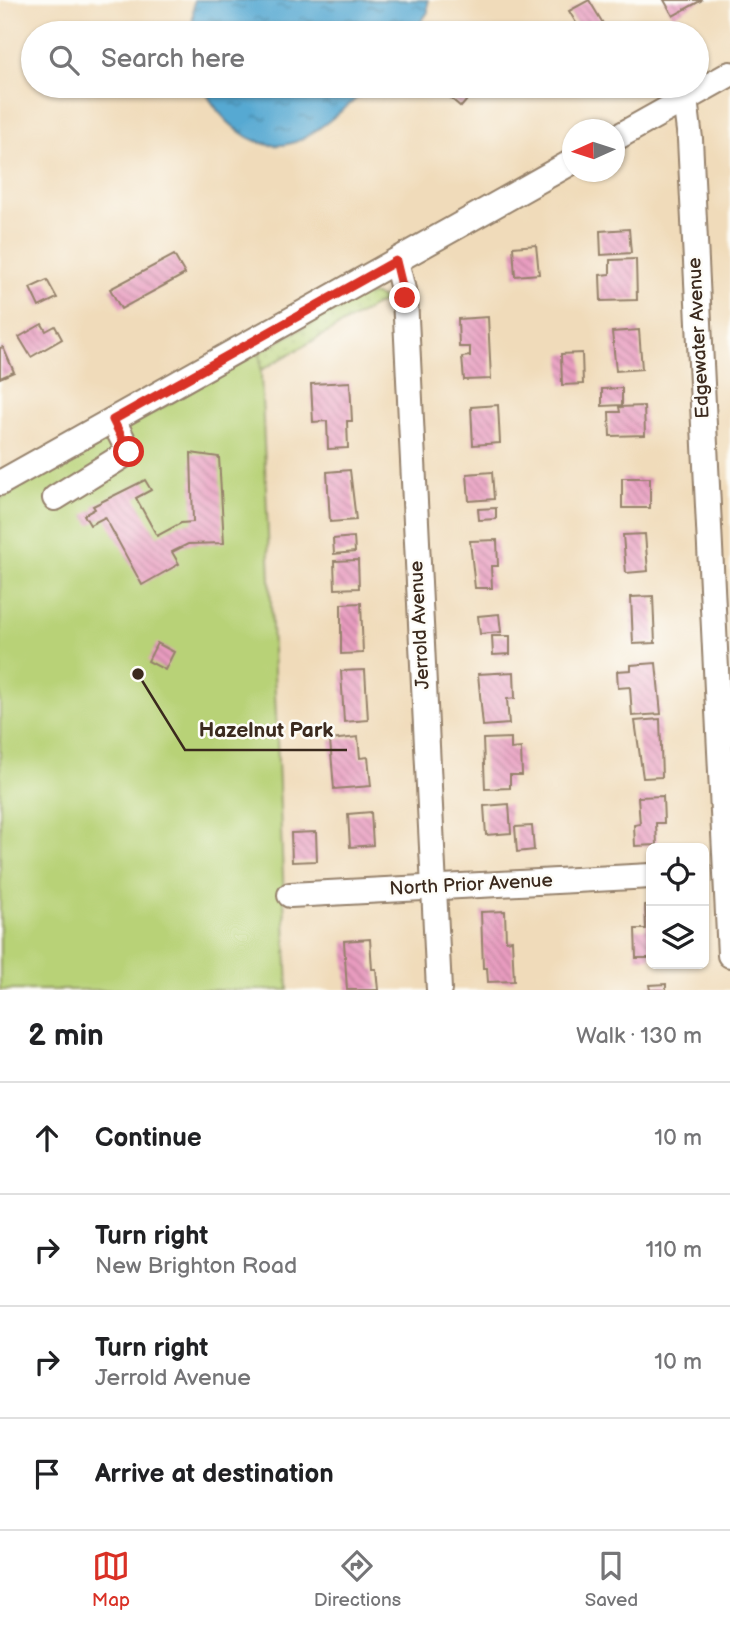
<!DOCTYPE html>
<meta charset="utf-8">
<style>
body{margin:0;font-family:"Balsamiq Sans",sans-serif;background:#f2f2f2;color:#202124}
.controls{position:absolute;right:21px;bottom:21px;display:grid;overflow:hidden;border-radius:10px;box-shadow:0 2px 5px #0004}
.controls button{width:63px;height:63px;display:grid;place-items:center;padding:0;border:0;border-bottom:2px solid #e0e0e0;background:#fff;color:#202124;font:35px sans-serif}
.compass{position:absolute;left:562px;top:119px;width:63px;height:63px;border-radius:50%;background:#fff;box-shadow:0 2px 5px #0004;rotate:267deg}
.stop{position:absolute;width:21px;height:21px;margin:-16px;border:5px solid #d93025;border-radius:50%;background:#fff}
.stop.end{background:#d93025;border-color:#fff;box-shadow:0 2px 7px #0008}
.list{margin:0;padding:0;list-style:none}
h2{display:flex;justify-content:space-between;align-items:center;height:91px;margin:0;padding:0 28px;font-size:30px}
h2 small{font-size:23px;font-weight:400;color:#757577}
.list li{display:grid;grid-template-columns:46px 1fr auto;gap:21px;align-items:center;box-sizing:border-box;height:112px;padding:0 28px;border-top:2px solid #e0e0e0}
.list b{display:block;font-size:26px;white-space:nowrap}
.list p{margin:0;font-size:23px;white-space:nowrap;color:#757577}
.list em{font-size:23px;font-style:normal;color:#757577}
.icon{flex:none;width:38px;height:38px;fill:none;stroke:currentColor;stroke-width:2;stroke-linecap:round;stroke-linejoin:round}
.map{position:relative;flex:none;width:730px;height:990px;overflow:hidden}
.search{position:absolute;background:#fff;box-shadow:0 2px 5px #0004;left:21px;right:21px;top:21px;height:77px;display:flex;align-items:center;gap:18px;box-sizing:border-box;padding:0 24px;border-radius:38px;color:#757577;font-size:26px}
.sheet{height:539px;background:#fff}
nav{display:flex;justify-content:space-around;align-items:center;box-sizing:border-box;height:98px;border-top:2px solid #e0e0e0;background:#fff;font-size:19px;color:#757577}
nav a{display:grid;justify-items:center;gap:4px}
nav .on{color:#d93025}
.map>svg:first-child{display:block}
.grass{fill:url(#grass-dots);stroke:#7a7e4a;stroke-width:2}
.park{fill:#b8d277;stroke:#7a7e4a;stroke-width:2}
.water{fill:url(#water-ripples);stroke:#486a78;stroke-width:2}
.building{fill:url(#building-back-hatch)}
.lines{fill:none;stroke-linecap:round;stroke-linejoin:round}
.minor-casing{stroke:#96826c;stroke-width:28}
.minor{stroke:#fff;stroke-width:24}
.route{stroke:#d93025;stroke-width:9}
.labels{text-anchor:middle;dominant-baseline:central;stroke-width:5;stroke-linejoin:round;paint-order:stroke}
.street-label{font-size:19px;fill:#3b2a1e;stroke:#fdfcf7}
.leader{fill:none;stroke:#3b2a1e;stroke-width:2.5}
.callout-dot{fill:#3b2a1e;stroke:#fdfcf7;stroke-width:2.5}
.callout-label{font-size:21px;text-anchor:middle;font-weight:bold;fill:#3b2a1e;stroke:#fdfcf7;stroke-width:5;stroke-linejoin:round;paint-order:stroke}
</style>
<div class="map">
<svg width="730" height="990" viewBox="0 0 730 990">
<defs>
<pattern id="grass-dots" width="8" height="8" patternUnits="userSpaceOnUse" patternTransform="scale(1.75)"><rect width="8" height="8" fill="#b8d277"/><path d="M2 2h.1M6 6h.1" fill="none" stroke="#9fb466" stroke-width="1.8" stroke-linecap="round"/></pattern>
<pattern id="water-ripples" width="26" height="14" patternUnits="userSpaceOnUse" patternTransform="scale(1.75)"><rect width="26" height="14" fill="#56a9d2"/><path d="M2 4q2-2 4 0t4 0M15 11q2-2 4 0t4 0" fill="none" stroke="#488aaa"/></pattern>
<pattern id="building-back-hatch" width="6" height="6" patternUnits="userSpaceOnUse" patternTransform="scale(1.75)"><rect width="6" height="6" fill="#e89bbf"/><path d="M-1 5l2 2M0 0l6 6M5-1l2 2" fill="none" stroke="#bd7f9b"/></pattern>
</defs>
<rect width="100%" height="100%" fill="#fdfcf7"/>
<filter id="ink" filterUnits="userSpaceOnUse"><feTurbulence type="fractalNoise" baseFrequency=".0143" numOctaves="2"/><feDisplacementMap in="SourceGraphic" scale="14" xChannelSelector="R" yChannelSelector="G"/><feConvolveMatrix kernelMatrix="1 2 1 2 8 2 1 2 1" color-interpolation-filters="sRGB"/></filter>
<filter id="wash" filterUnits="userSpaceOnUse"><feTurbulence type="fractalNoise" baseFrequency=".00686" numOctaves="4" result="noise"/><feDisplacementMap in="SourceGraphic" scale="28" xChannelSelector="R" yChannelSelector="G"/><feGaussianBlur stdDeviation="1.57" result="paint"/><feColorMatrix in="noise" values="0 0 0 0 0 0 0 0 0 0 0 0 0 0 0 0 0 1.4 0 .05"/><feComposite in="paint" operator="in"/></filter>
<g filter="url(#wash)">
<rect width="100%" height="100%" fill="#f0dbba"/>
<path class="grass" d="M 364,294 L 375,295 L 385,300 L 261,370 L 260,352 Z"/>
<path class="park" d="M 260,352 L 288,990 L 0,990 L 0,499 Z"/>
<g class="water">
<path d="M 194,0 L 428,0 L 428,12 L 413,33 L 192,33 Z"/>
<path d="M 203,86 L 372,86 C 352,101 314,137 292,143 C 253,155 217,117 203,86 Z"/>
</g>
<g id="blocks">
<g class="building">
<path d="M 589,0 L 604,25 L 589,33 L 582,33 L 569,11 Z"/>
<path d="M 664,0 L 702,0 L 673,16 Z"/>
<path d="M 625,25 L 627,29 L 636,25 L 640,33 L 606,33 Z"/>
<path d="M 443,86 L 479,86 L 461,107 L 440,89 Z"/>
<path d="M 629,229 L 631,253 L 601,255 L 600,231 Z"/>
<path d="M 536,245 L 539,274 L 515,276 L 513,247 Z"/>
<path d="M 174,255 L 185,274 L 121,309 L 110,289 Z"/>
<path d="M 636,259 L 637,300 L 601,301 L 600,275 L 610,274 L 610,260 Z"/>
<path d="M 47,280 L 57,298 L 39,307 L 30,288 Z"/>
<path d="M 488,317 L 491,379 L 464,380 L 462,357 L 470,356 L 470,347 L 459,347 L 458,319 Z"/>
<path d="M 42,324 L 46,331 L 55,326 L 62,339 L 31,357 L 19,337 Z"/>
<path d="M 639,330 L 642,369 L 616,371 L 612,332 Z"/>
<path d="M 3,347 L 14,372 L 0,378 L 0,348 Z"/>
<path d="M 582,353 L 583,384 L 562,385 L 561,354 Z"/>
<path d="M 350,382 L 352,421 L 347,421 L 348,448 L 328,449 L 327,421 L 313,422 L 311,384 Z"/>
<path d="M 622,388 L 622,405 L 602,406 L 602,389 Z"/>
<path d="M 498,405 L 500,443 L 473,445 L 471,407 Z"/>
<path d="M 644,406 L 645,435 L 610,436 L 609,412 L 620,412 L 619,407 Z"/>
<path d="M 191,453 L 219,457 L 224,543 L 188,544 L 172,552 L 179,564 L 142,585 L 105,517 L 90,525 L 84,515 L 95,509 L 93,506 L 145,480 L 151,490 L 136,498 L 157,536 L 181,523 L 193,522 Z"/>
<path d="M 350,470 L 356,520 L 330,522 L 327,472 Z"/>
<path d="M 492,472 L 494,499 L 469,501 L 467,474 Z"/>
<rect x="622" y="478" width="28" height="30"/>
<path d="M 496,508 L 496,519 L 479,520 L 478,509 Z"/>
<path d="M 645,534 L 648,571 L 626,573 L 623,535 Z"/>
<path d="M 354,537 L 355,552 L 334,554 L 333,539 Z"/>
<path d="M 497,540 L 498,566 L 491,566 L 492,588 L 475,588 L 470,541 Z"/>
<path d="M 358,560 L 359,588 L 335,589 L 334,561 Z"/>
<path d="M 653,596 L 655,643 L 633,644 L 631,597 Z"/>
<path d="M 361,603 L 363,653 L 341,654 L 341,604 Z"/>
<path d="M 499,614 L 501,632 L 480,634 L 478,616 Z"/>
<path d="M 492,636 L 510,636 L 510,654 L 493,655 Z"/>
<path d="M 157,643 L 174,652 L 165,670 L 148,661 Z"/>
<path d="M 656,663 L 661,714 L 632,716 L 630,687 L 618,688 L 617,671 L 631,670 L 631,665 Z"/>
<path d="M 365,670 L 368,720 L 344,722 L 341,671 Z"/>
<path d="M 514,672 L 515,698 L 507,699 L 509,724 L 483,726 L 478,674 Z"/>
<path d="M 660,719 L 662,777 L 643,778 L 635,721 Z"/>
<path d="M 358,737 L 360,758 L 368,757 L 371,786 L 334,789 L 330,740 Z"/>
<path d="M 511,738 L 511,749 L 521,748 L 522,775 L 510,775 L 510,788 L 485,789 L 483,739 Z"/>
<path d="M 663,796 L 664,823 L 656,823 L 657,845 L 635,846 L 634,825 L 640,824 L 638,797 Z"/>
<path d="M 509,804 L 511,833 L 486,835 L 484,806 Z"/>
<path d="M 371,812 L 373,845 L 350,847 L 348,814 Z"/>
<path d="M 532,826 L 534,850 L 517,852 L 515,827 Z"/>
<path d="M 316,832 L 317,861 L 292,862 L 291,833 Z"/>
<path d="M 651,904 L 651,958 L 636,958 L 635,929 L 646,929 L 645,905 Z"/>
<path d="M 505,911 L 506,941 L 512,940 L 514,981 L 488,982 L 487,968 L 483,968 L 481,912 Z"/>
<path d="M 370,939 L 372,969 L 376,969 L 378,990 L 347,990 L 344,941 Z"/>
<path d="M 666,984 L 666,990 L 650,990 L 649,985 Z"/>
</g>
</g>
</g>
<g filter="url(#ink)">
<use href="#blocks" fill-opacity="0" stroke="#96826c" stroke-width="2"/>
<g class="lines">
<defs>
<g id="minor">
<path d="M 685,99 L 690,139 L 730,955"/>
<path d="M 614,139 L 730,74"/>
<path d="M 396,261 L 405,298 L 439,990"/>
<path d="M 0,483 L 572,162"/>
<path d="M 55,498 L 129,452 L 113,420"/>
<path d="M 290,895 L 651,876"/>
</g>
</defs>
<use href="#minor" class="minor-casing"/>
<use href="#minor" class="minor"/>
</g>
</g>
<g class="lines" filter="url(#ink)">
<path class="route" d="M 129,452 L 113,420 L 396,261 L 405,298"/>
</g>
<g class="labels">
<g class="street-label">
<text transform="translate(699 338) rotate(-93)">Edgewater Avenue</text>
<text transform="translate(420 625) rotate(-93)">Jerrold Avenue</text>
<text transform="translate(471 885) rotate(-3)">North Prior Avenue</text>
</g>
</g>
<path class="leader" d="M138 674L185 750H347"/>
<circle class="callout-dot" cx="138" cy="674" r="7"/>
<g class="callout-label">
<text x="266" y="737">Hazelnut Park</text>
</g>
</svg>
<div class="controls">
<button><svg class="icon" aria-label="locate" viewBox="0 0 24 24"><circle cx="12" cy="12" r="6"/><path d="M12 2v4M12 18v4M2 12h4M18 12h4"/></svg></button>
<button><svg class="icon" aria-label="layers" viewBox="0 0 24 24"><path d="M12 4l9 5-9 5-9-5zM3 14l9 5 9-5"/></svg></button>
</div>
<svg class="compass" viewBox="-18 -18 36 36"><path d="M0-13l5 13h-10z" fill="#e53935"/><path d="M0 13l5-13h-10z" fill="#757577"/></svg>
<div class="stop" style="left:129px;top:452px"></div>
<div class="stop end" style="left:405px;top:298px"></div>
<div class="search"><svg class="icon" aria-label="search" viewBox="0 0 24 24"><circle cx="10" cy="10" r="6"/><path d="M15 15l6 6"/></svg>Search here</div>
</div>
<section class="sheet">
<h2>2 min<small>Walk · 130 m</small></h2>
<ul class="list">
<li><svg class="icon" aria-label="ahead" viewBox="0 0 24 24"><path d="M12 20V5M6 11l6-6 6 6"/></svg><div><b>Continue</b></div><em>10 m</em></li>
<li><svg class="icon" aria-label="right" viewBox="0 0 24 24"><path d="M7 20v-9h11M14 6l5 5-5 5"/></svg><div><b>Turn right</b><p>New Brighton Road</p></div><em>110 m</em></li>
<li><svg class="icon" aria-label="right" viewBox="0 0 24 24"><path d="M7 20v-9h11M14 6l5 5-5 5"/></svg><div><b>Turn right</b><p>Jerrold Avenue</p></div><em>10 m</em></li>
<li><svg class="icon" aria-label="arrive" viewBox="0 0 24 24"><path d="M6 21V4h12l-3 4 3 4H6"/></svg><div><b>Arrive at destination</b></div></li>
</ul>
</section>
<nav>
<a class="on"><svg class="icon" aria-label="map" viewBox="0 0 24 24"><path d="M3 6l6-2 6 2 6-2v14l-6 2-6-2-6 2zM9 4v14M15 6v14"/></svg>Map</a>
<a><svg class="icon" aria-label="directions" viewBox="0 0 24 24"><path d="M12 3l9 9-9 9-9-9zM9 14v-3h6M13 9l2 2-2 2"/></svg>Directions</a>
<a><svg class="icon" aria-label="saved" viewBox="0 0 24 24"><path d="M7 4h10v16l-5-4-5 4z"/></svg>Saved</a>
</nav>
